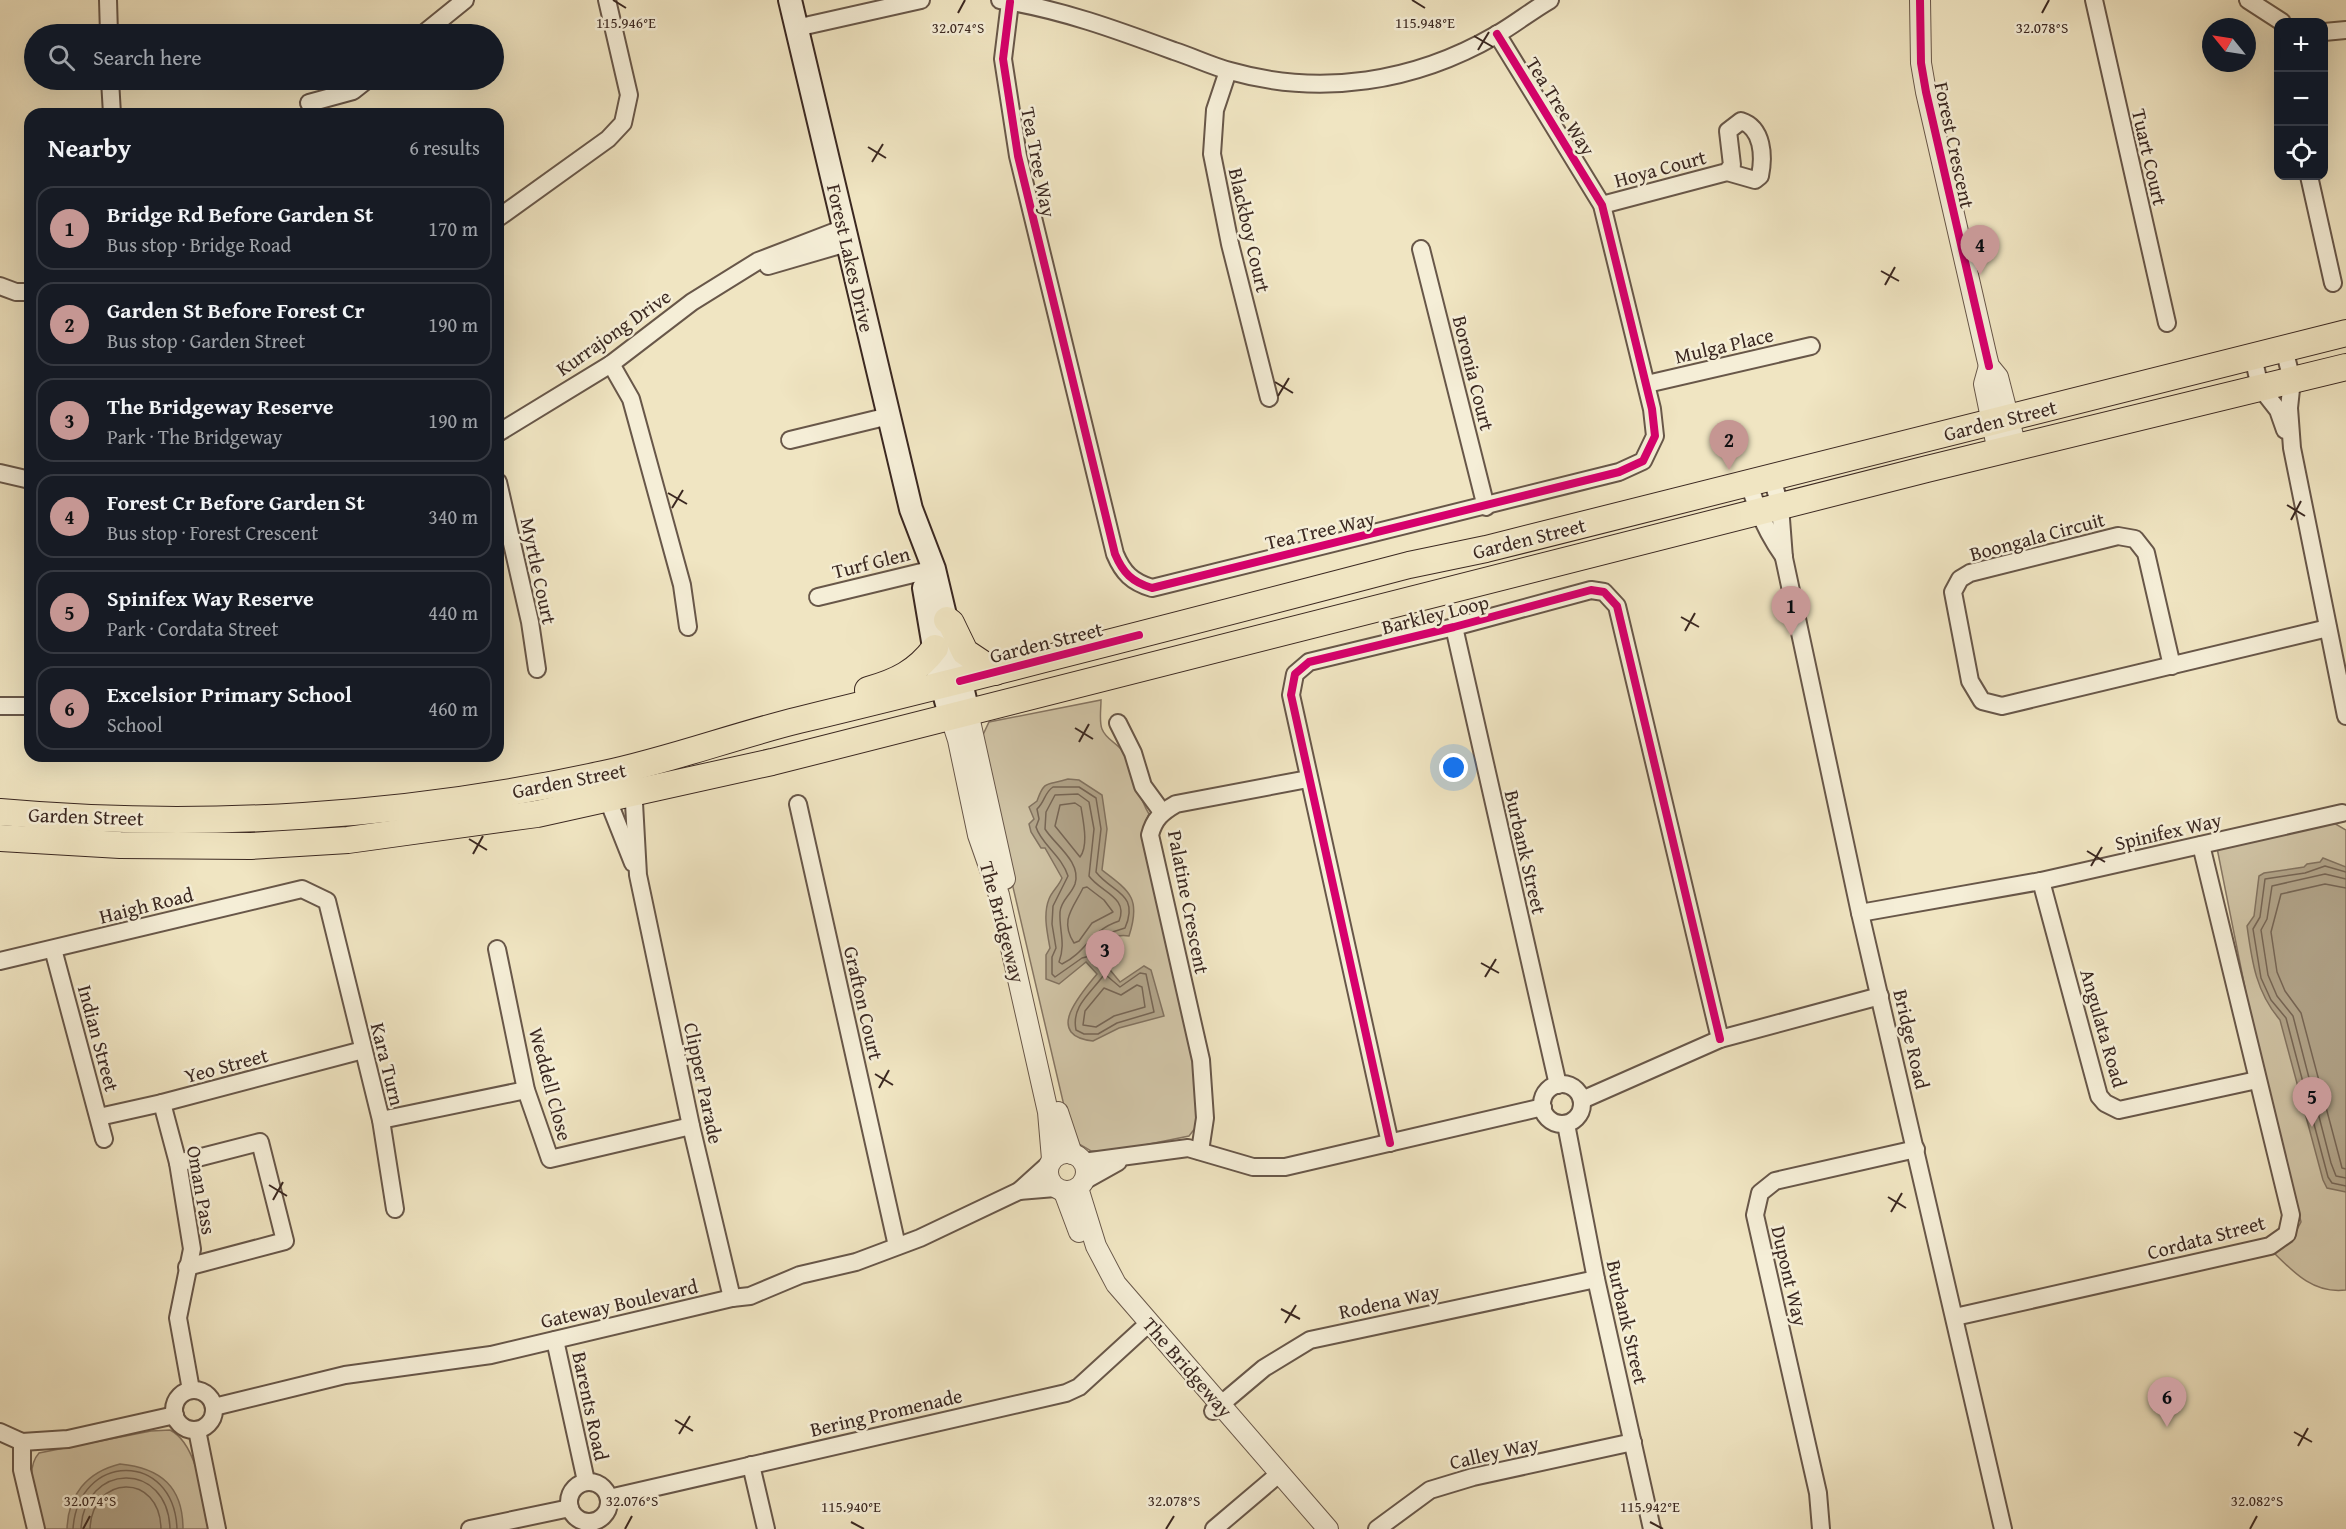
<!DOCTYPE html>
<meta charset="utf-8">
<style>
body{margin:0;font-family:"Gentium Book Plus",serif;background:#20242c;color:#f1f3f6}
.controls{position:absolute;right:18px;top:18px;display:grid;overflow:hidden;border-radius:12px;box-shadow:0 6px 24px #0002}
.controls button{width:54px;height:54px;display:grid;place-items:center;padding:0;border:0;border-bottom:2px solid #363941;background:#171b24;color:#f1f3f6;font:30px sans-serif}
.compass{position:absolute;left:2202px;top:18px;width:54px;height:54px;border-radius:50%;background:#171b24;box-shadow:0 6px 24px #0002;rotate:300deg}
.you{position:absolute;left:1454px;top:768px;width:21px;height:21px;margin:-15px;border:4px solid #fff;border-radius:50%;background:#1a73e8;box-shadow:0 0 0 9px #1a73e833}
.badge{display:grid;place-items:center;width:39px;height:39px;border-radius:50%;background:#c59692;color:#111;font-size:20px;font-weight:700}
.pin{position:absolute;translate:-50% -50px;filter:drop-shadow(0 2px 3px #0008)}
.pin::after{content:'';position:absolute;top:32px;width:21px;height:18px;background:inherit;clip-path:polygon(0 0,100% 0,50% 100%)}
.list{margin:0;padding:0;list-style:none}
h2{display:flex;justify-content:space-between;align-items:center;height:78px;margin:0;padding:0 24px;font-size:26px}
h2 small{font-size:20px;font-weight:400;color:#9ea1a6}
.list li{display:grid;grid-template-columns:39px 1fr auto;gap:18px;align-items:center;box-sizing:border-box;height:84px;margin:0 12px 12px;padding:0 12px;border:2px solid #363941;border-radius:18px}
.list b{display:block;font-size:22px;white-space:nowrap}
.list p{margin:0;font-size:20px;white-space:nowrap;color:#9ea1a6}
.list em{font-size:20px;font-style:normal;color:#9ea1a6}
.icon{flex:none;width:33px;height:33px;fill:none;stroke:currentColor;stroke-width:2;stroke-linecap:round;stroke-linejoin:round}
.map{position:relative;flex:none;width:2346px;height:1529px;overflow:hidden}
.search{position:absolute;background:#171b24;box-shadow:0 6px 24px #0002;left:24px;top:24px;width:480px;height:66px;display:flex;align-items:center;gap:15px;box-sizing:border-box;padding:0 21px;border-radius:33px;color:#9ea1a6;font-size:22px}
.panel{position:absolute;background:#171b24;box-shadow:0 6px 24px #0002;left:24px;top:108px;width:480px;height:654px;border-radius:18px}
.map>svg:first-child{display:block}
.green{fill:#d1c5a7;stroke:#867664;stroke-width:1.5}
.water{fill:#b2a58b;stroke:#827361;stroke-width:1.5}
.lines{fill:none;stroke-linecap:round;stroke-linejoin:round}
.shore{stroke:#766656;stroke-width:1.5}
.minor-casing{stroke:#685749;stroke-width:20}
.tertiary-casing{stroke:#685749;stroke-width:22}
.secondary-casing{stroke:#3b2821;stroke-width:26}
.primary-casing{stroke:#3b2821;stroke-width:28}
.minor{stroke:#f5eed7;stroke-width:16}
.tertiary{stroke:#f5eed7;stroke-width:20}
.secondary{stroke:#f5eed7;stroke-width:22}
.primary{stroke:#f0e5c2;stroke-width:26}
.cycleway-casing{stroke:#f5eed7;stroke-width:11}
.cycleway{stroke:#d6006c;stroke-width:8}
.ticks{fill:none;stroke:#3b2821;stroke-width:2}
.labels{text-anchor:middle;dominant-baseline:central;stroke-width:5;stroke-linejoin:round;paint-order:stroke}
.street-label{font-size:20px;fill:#3b2821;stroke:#f5eed7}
.ticks-label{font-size:15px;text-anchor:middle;fill:#3b2821;stroke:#f5eed7;stroke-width:5;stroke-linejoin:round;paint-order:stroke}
</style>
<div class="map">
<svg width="2346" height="1529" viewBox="0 0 2346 1529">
<rect width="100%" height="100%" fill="#f0e5c2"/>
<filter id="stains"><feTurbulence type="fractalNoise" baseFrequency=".00333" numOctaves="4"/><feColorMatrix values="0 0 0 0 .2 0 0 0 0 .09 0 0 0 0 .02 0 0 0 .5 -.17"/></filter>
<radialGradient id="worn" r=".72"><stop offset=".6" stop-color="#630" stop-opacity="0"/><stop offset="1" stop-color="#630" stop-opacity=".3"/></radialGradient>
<g class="green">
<path d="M 1101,700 C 1101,709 1099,722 1102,729 C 1106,740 1118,743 1124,753 C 1135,772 1137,795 1149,814 L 1145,823 L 1144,835 L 1199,1087 L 1196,1127 L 1189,1136 L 1115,1151 L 1091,1151 L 1072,1140 L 981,750 L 981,739 L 989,722 Z"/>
<path d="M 2327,819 L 2346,830 L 2346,1290 C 2315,1294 2295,1274 2274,1253 L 2294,1235 L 2301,1222 L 2254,1033 L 2216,843 Z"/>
<path d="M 170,1430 C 198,1444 203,1500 209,1529 L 44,1529 C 39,1507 22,1472 39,1453 L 151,1431 Z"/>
</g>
<g class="water">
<path d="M 1068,779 L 1079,780 L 1102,795 L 1107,829 L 1102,870 C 1131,892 1141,899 1129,936 C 1110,933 1108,944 1097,954 L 1120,982 L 1144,966 L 1151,970 L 1164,1016 L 1119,1028 L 1093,1041 C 1043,1035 1081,994 1097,974 L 1086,962 L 1059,984 L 1046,979 L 1046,955 L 1050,948 C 1047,932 1043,914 1049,899 C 1052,891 1059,886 1062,878 L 1045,848 L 1041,848 L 1031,832 L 1029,824 L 1034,819 L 1029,807 L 1037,801 C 1045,778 1048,786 1068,779 Z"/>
<path d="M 2323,858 L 2346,867 L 2346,1192 L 2327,1188 L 2323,1180 L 2280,1020 C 2256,992 2252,962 2247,926 L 2254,916 L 2259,876 L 2264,873 L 2304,867 L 2307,864 L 2320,862 Z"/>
<path d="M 120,1464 C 161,1468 183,1487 183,1529 L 67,1529 C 68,1495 87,1472 120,1464 Z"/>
</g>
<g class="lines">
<g class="shore">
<path d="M 1053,787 L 1079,787 L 1096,798 L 1101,829 L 1096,872 C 1112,893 1140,893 1125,928 L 1103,935 L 1090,956 L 1082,958 L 1055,977 L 1052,974 L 1052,957 L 1056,948 L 1052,924 L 1053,906 L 1068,876 C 1062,856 1041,844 1036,827 L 1039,819 L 1037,809 C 1045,802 1044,793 1053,787 Z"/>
<path d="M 1078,794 L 1089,802 L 1094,829 L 1089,876 C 1100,892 1129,897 1119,921 C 1089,931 1088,951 1062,964 L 1059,962 C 1066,943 1059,931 1060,912 C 1061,900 1071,895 1075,884 C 1082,862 1054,844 1045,829 L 1046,812 L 1055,795 Z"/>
<path d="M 1075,803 L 1081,807 C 1083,821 1089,845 1080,857 L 1055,826 L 1060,805 Z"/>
<path d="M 2346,872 L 2325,866 L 2305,873 L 2265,879 L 2260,917 L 2253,929 L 2261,978 L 2271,1000 L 2286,1018 L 2328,1177 L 2332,1183 L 2346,1186"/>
<path d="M 2346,879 L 2325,874 L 2272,886 L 2267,919 L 2261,930 L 2268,975 L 2277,996 L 2293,1016 L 2331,1163 L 2336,1176 L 2346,1178"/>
<path d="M 1087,887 L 1104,900 L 1113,912 L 1092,923 L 1079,941 L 1074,943 C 1059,920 1074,907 1083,888 Z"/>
<path d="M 2346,888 L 2325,884 L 2281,894 L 2271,932 L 2277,972 L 2285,991 L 2301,1013 L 2340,1160 L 2342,1168 L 2346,1169"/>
<path d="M 1140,973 L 1146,974 L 1154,1012 L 1117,1023 L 1098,1034 L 1084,1034 L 1076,1030 C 1071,1006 1091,993 1103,976 L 1107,976 L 1120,987 Z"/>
<path d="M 1137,985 L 1142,987 L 1145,1007 L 1114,1016 L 1096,1027 L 1083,1025 L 1085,1011 L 1104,988 L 1121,995 Z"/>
<path d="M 73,1529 C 78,1452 174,1450 177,1529"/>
<path d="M 81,1529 C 84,1462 168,1460 170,1529"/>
<path d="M 90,1529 C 92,1474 160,1472 161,1529"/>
</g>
<defs>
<g id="minor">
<path d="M 108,0 L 109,34"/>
<path d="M 1000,0 C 1060,9 1117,30 1174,51 C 1193,57 1211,66 1230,71 C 1321,97 1415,82 1496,35 C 1515,24 1531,11 1550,0"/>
<path d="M 2094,0 L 2167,323"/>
<path d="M 2248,0 L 2282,22"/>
<path d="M 1010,2 L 1003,59 L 1018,156 L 1115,554 C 1123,573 1132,582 1152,588 L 1619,472 L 1643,461 L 1655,436 L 1652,409 L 1602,205 L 1497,34"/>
<path d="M 796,28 L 921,0"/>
<path d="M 2324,32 L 2346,30"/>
<path d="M 423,34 L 465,0"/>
<path d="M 1228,71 L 1215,110 L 1212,154 L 1230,244 L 1269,398"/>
<path d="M 110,80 L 112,114"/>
<path d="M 309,103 L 353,91 L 367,80"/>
<path d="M 2309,176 L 2333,283"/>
<path d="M 1602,205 L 1727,172 L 1755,180 L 1760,176 C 1764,156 1763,128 1741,121 L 1728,131 L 1732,165 L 1727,172"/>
<path d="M 498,218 L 608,139 L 623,123 L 629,95 L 607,0"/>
<path d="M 1421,249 L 1486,507"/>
<path d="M 768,266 L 847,243"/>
<path d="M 0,286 L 16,292 L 30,292"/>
<path d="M 2284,349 L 2292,380 L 2289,408 L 2292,448 L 2346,716"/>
<path d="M 2253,357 L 2260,387 L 2278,410 L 2285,430"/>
<path d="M 611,364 L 631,399 L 682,585 L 688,627"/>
<path d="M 1647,384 L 1811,346"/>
<path d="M 498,433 L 611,364 L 692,302 L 758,261 L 844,228"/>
<path d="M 790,440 L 889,416"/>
<path d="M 0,473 L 30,480"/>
<path d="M 1772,478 L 1780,506 L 1784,558 L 1860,913 L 2003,1529"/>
<path d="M 498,482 L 530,622 L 537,669"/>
<path d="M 1749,483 C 1757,511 1767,533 1784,557"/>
<path d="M 818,597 L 934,569"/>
<path d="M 1454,627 L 1558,1085"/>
<path d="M 2172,666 L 2146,553 L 2135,539 L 2118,536 L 1970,573 L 1960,579 L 1953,592 L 1970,681 L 1982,701 L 2002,706 L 2328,628"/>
<path d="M 0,706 L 30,706"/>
<path d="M 1118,723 L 1133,753 L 1143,786 L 1162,812"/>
<path d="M 633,785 L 638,875 L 691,1126 L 732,1298"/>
<path d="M 604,790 L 633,863"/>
<path d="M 798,804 L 897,1246"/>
<path d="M 2041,881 L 2099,1096 L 2105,1103 L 2119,1110 L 2257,1080"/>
<path d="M 1860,913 L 2041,881 L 2342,813"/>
<path d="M 53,949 L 104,1139"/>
<path d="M 497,949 L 526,1090 L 550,1159 L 691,1126"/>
<path d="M 0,961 L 302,889 L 327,901 L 381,1120 L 395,1209"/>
<circle cx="1562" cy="1104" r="20"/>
<path d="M 1582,1100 L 1720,1039 L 1880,996"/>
<path d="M 162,1103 L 178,1163 L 192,1249 L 178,1318 L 191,1390"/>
<path d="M 99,1117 L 162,1103 L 363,1050"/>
<path d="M 381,1120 L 526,1090"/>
<path d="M 1566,1124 L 1596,1279 L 1652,1529"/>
<path d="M 1390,1143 L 1291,695 L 1295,674 L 1309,662 L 1454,627 L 1591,590 L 1604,592 L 1617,606 L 1720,1039"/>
<path d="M 1200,1151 L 1205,1118 L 1201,1060 L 1150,835 C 1154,819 1162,812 1176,804 L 1308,779"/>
<path d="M 1083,1162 L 1188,1148 L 1253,1167 L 1285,1167 L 1543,1107"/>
<path d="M 178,1163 L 260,1142 L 285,1241 L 187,1267"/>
<path d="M 1084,1181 L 1118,1162"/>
<path d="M 1019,1191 L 1055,1188"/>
<path d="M 1955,1317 L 2270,1246 L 2287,1234 L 2291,1215 L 2201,845"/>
<path d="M 555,1340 L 586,1481"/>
<circle cx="194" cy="1410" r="20"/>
<path d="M 214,1407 L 345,1375 L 491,1355 L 732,1298 L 750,1296 L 800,1275 L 856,1262 L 920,1238 L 1019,1191 L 1049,1164"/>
<path d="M 1213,1411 L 1264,1368 L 1310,1340 L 1596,1279"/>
<path d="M 197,1430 L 217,1529"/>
<path d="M 0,1432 L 22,1442 L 68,1439 L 175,1415"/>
<path d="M 22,1442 L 22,1470 L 36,1529"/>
<path d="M 751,1465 L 766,1529"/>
<circle cx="589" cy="1502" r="20"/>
<path d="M 609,1498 L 1066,1393 L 1079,1387 L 1149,1323"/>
<path d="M 470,1529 L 570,1508"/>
<path d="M 1214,1529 L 1280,1473"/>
<path d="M 1377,1529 L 1430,1490 L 1473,1477 L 1633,1442"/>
<path d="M 1821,1529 L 1818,1493 L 1755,1215 L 1760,1193 L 1775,1181 L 1916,1149"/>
</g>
<g id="tertiary">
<path d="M 1920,0 L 1921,63 L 1926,92 L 1987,358 L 1989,366 L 1998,377 L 2016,447"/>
<path d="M 1989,366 L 1984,384 L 1998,452"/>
<path d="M 968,712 L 1005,879"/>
<path d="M 950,715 L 958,740 L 978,835 L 999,895 L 1048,1112 L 1052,1159"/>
<path d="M 1058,1112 L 1072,1154"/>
<circle cx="1067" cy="1172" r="19"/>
<path d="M 1078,1188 L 1096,1246 L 1116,1284 L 1328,1529"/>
<path d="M 1064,1192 L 1079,1232"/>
</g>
<g id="secondary">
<path d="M 790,0 L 911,509 L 934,569 L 968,712"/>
<path d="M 924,588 L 938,671 L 950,715"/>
</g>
<g id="primary">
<path d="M 947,620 L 951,623 L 965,652 L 995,672"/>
<path d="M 868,690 C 897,682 917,672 935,648"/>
<path d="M 0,812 C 201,830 407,817 604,774 C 670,760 734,736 799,720 C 1003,671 1206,618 1409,565 L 1486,549 L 2346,333"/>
<path d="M 0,838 L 120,845 L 251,846 L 348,840 L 537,814 L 772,762 L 1927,469 L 2346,367"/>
</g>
</defs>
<use href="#minor" class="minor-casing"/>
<use href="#tertiary" class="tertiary-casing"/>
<use href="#secondary" class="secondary-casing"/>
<use href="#primary" class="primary-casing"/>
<use href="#minor" class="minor"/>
<use href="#tertiary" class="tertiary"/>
<use href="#secondary" class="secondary"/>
<use href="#primary" class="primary"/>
<defs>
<g id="cycleway">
<path d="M 1920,0 L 1921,63 L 1926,92 L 1989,366"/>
<path d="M 1010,2 L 1003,59 L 1018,156 L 1115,554 C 1123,573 1132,582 1152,588 L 1619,472 L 1643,461 L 1655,436 L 1652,409 L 1602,205 L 1497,34"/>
<path d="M 960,681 L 1139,635"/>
<path d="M 1390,1143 L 1291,695 L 1295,674 L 1309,662 L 1454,627 L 1591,590 L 1604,592 L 1617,606 L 1720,1039"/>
</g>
</defs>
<use href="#cycleway" class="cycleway-casing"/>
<use href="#cycleway" class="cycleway"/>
</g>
<path class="ticks" d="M 613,0 L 626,8M 1412,0 L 1425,8M 958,13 L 965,0M 2042,13 L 2049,0M 1474,36 L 1493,47M 1478,50 L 1489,32M 868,147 L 886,158M 872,162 L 883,144M 1881,271 L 1899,281M 1885,285 L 1895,267M 1275,382 L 1293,393M 1278,396 L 1289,378M 668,493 L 687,504M 2287,505 L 2305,516M 672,508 L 683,490M 2291,520 L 2301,501M 1681,617 L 1699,627M 1685,631 L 1695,613M 1075,728 L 1093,739M 1079,742 L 1089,724M 469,839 L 487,850M 2087,851 L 2105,862M 473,854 L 483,836M 2091,866 L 2102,847M 1481,963 L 1499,973M 1485,977 L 1496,959M 875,1074 L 893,1085M 879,1088 L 889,1070M 269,1185 L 287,1196M 1888,1197 L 1906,1208M 273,1200 L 283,1182M 1891,1212 L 1902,1193M 1281,1309 L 1300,1319M 1285,1323 L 1296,1305M 675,1420 L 693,1431M 2294,1432 L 2312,1442M 679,1434 L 690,1416M 2298,1446 L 2308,1428M 851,1522 L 864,1529M 1650,1522 L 1663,1529M 83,1529 L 90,1516M 625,1529 L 632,1516M 1166,1529 L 1174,1516M 2250,1529 L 2257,1516"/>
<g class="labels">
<g class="street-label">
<text transform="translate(1561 106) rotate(58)">Tea Tree Way</text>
<text transform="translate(1955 145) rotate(78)">Forest Crescent</text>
<text transform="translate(2150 157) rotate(77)">Tuart Court</text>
<text transform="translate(1039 162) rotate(79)">Tea Tree Way</text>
<text transform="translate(1660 168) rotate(-15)">Hoya Court</text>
<text transform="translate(1250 230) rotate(77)">Blackboy Court</text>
<text transform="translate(851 258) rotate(77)">Forest Lakes Drive</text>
<text transform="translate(613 332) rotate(-35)">Kurrajong Drive</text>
<text transform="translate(1724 345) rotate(-13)">Mulga Place</text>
<text transform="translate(1474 373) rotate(76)">Boronia Court</text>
<text transform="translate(2000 420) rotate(-14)">Garden Street</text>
<text transform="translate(1320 530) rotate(-13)">Tea Tree Way</text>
<text transform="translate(2037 536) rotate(-15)">Boongala Circuit</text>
<text transform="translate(1529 538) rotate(-14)">Garden Street</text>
<text transform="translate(871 562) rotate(-14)">Turf Glen</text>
<text transform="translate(539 571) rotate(78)">Myrtle Court</text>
<text transform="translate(1435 614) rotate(-14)">Barkley Loop</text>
<text transform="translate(1046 642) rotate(-14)">Garden Street</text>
<text transform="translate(569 780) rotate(-11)">Garden Street</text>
<text transform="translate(86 816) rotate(2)">Garden Street</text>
<text transform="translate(2168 831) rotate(-13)">Spinifex Way</text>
<text transform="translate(1526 852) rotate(77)">Burbank Street</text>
<text transform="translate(1189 902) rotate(79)">Palatine Crescent</text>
<text transform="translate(146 905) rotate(-14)">Haigh Road</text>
<text transform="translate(1003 922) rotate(75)">The Bridgeway</text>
<text transform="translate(864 1003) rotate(77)">Grafton Court</text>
<text transform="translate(2104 1028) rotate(74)">Angulata Road</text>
<text transform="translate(99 1038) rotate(75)">Indian Street</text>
<text transform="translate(1912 1039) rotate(77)">Bridge Road</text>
<text transform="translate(388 1064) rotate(76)">Kara Turn</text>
<text transform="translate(226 1065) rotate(-15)">Yeo Street</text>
<text transform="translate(704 1083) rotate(78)">Clipper Parade</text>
<text transform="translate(551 1084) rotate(75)">Weddell Close</text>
<text transform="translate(202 1190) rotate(80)">Oman Pass</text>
<text transform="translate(2206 1237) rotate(-15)">Cordata Street</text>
<text transform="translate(1790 1276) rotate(77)">Dupont Way</text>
<text transform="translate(1389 1301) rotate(-12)">Rodena Way</text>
<text transform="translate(619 1303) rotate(-13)">Gateway Boulevard</text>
<text transform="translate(1628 1322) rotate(77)">Burbank Street</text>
<text transform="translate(1188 1367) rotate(49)">The Bridgeway</text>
<text transform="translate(591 1406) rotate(78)">Barents Road</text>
<text transform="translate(886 1412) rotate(-13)">Bering Promenade</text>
<text transform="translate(1494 1452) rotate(-13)">Calley Way</text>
</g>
</g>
<g class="ticks-label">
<text x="626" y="28">115.946°E</text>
<text x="1425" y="28">115.948°E</text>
<text x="958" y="33">32.074°S</text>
<text x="2042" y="33">32.078°S</text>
<text x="90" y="1506">32.074°S</text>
<text x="632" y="1506">32.076°S</text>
<text x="1174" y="1506">32.078°S</text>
<text x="2257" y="1506">32.082°S</text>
<text x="851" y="1512">115.940°E</text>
<text x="1650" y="1512">115.942°E</text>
</g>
<rect width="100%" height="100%" filter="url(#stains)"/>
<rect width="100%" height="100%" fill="url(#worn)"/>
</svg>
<div class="controls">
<button>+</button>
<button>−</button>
<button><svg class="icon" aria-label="locate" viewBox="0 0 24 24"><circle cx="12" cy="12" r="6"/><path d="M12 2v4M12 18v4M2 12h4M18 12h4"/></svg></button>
</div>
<svg class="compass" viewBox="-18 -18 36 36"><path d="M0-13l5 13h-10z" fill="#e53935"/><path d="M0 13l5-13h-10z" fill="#9ea1a6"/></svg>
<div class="you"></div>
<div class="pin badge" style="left:1791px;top:636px">1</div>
<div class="pin badge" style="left:1729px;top:470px">2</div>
<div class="pin badge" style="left:1105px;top:980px">3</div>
<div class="pin badge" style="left:1980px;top:275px">4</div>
<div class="pin badge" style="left:2312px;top:1127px">5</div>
<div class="pin badge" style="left:2167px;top:1427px">6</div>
<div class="search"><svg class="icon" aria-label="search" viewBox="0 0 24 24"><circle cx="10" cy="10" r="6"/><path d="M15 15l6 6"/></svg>Search here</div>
<section class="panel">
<h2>Nearby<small>6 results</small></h2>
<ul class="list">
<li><span class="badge">1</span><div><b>Bridge Rd Before Garden St</b><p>Bus stop · Bridge Road</p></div><em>170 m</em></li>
<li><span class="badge">2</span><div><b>Garden St Before Forest Cr</b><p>Bus stop · Garden Street</p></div><em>190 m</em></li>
<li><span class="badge">3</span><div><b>The Bridgeway Reserve</b><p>Park · The Bridgeway</p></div><em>190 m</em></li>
<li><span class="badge">4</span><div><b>Forest Cr Before Garden St</b><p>Bus stop · Forest Crescent</p></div><em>340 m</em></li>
<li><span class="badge">5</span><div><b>Spinifex Way Reserve</b><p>Park · Cordata Street</p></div><em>440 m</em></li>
<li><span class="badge">6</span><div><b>Excelsior Primary School</b><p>School</p></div><em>460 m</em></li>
</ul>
</section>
</div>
